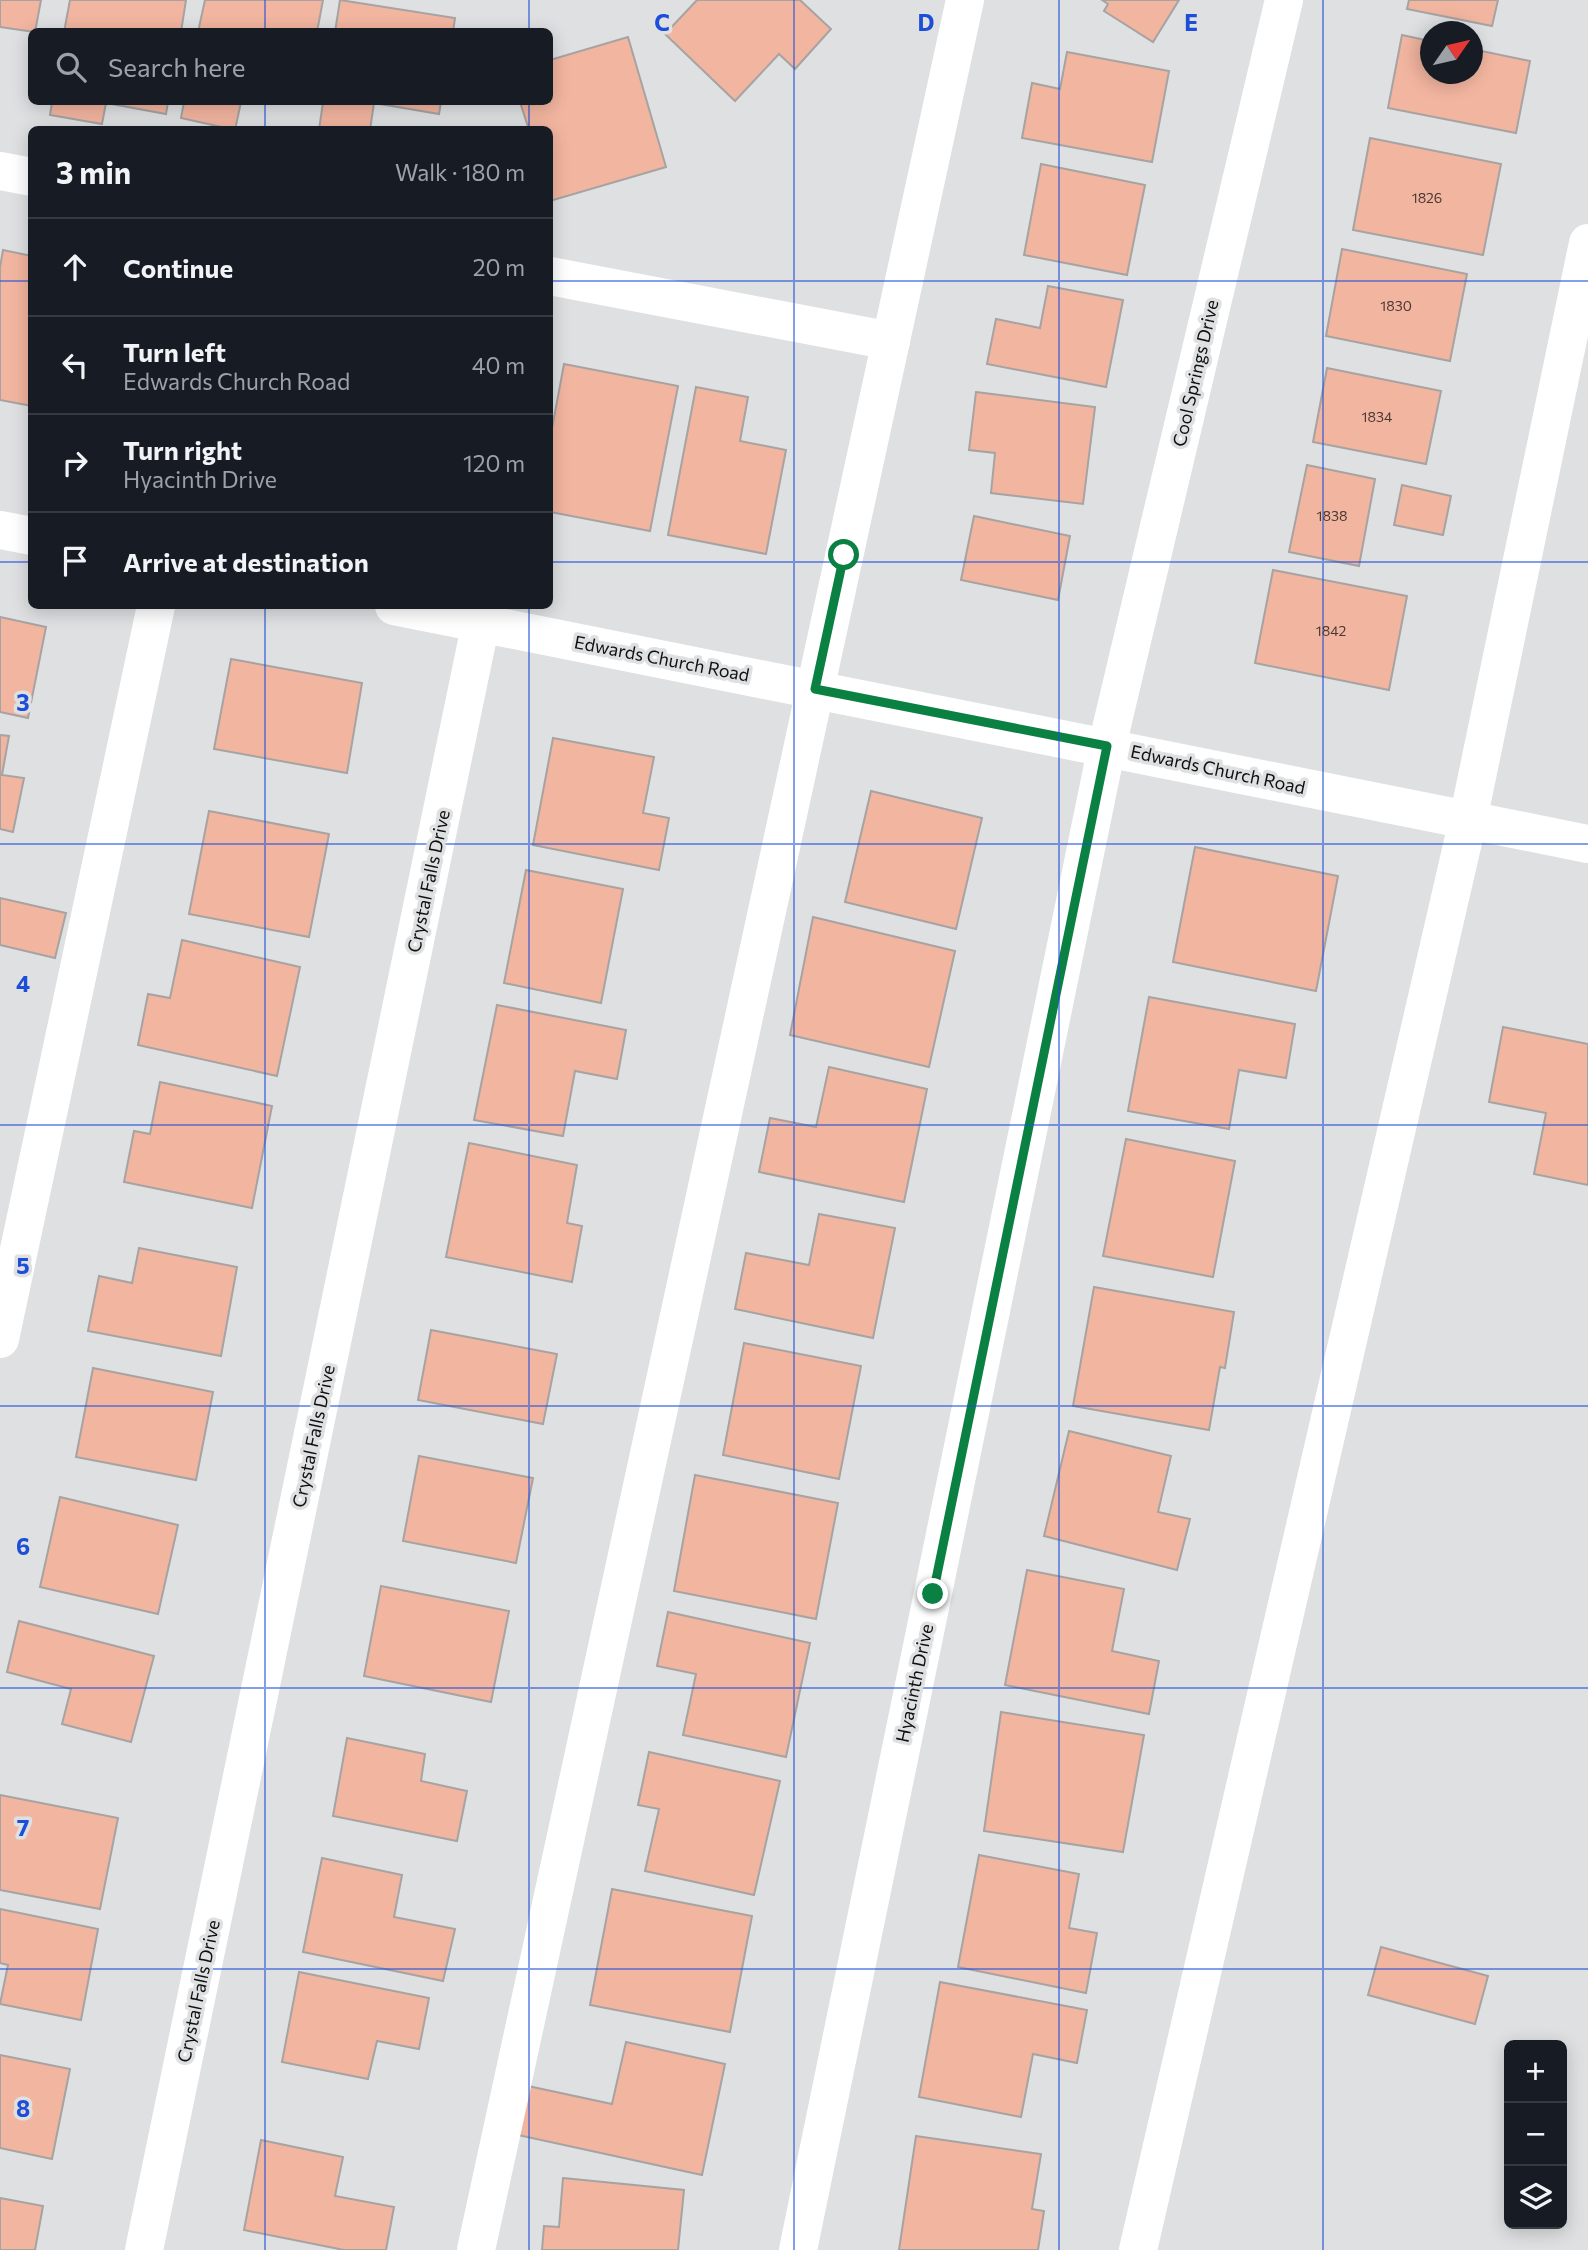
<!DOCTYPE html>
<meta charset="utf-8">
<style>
body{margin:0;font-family:Commissioner,sans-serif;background:#20242c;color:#f1f3f6}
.controls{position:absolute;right:21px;bottom:21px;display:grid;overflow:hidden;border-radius:10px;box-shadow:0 4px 18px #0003}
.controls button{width:63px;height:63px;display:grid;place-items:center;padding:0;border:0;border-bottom:2px solid #363941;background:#171b24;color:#f1f3f6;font:35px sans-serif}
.compass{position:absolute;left:1420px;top:21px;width:63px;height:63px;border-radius:50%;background:#171b24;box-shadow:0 4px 18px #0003;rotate:56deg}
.stop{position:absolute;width:21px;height:21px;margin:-16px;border:5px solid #0b8043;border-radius:50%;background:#fff}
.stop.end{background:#0b8043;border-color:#fff;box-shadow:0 2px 7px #0008}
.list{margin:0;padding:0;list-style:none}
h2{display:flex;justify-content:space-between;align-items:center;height:91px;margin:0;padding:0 28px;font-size:30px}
h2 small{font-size:23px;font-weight:400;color:#9ea1a6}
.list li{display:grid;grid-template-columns:46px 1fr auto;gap:21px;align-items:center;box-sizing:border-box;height:98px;padding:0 28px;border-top:2px solid #363941}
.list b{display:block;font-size:26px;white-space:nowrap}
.list p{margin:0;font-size:23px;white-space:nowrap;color:#9ea1a6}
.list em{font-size:23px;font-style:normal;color:#9ea1a6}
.icon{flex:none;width:38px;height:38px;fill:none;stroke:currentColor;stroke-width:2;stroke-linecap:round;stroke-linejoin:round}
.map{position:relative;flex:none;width:1588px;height:2250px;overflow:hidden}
.search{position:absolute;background:#171b24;box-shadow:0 4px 18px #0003;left:28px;top:28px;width:525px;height:77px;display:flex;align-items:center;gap:18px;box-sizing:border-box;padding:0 24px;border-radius:10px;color:#9ea1a6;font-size:26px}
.panel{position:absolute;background:#171b24;box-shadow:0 4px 18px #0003;left:28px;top:126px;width:525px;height:483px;border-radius:10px}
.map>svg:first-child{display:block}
.building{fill:#f2b5a0;stroke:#a6a3a2;stroke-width:2}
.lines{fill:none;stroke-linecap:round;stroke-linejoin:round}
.minor{stroke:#fff;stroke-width:38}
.route{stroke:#0b8043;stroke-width:9}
.grid{fill:none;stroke:#1d4ed8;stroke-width:2;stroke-opacity:0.55}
.labels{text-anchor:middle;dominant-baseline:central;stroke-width:7;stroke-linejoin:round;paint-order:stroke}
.number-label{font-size:14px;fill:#483934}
.street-label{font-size:18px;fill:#0f1010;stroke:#dee0e2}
.grid-label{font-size:23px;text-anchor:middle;font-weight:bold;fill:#1d4ed8;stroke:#dee0e2;stroke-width:7;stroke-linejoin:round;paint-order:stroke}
</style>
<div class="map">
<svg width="1588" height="2250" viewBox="0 0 1588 2250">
<rect width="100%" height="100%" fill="#dee0e2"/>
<g class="building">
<path d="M 0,0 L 41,0 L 35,32 L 0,27 Z"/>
<path d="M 70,0 L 186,0 L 181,32 L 64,32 Z"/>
<path d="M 205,0 L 323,0 L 317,32 L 198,32 Z"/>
<path d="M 340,0 L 455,18 L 453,32 L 335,32 Z"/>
<path d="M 697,0 L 800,0 L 831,29 L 795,69 L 779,54 L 735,101 L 665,34 Z"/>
<path d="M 1102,0 L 1179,0 L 1153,42 L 1104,11 L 1108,4 Z"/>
<path d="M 1409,0 L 1498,0 L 1492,26 L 1407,9 Z"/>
<path d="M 1402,35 L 1430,41 L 1430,74 L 1472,74 L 1472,49 L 1530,61 L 1516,133 L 1388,108 Z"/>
<path d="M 628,37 L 666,167 L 550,201 L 550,130 L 529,130 L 520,102 L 550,102 L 550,60 Z"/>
<path d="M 1067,52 L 1169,71 L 1152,162 L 1022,138 L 1032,83 L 1060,89 Z"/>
<path d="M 52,102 L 168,102 L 166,114 L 106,103 L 102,124 L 50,115 Z"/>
<path d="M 184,102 L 241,102 L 235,130 L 181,118 Z"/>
<path d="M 323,102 L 441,102 L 439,114 L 374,103 L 370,130 L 319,130 Z"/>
<path d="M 1370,138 L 1501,164 L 1483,255 L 1353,230 Z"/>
<path d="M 1041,164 L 1145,185 L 1127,275 L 1024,255 Z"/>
<path d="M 1342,249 L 1467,274 L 1450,361 L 1326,336 Z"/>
<path d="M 3,250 L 32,256 L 32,406 L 0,400 L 0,267 Z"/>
<path d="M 1048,286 L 1123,300 L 1106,387 L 987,364 L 996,319 L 1040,328 Z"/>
<path d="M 564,364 L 678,386 L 650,531 L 550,512 L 550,439 Z"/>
<path d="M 1327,368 L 1441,391 L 1426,464 L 1313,442 Z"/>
<path d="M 696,387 L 748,397 L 740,441 L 786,450 L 766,554 L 668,535 Z"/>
<path d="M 976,392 L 1095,407 L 1083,504 L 991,493 L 995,453 L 969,450 Z"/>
<path d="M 1307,465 L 1375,479 L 1359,566 L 1289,552 Z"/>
<path d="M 1402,485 L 1451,496 L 1443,535 L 1394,525 Z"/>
<path d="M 974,516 L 1070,536 L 1058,600 L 961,580 Z"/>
<path d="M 1273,570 L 1407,596 L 1389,690 L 1255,663 Z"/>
<path d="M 0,617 L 46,627 L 28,718 L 0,712 Z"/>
<path d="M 231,659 L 362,683 L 347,773 L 214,749 Z"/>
<path d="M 0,735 L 9,736 L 2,775 L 24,778 L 13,832 L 0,829 Z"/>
<path d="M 553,738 L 654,757 L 643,813 L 669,818 L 659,870 L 533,845 Z"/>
<path d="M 871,791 L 982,818 L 956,929 L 845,902 Z"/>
<path d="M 209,811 L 329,834 L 309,937 L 189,914 Z"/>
<path d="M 1195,847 L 1338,876 L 1316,991 L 1173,962 Z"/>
<path d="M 526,870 L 623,889 L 601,1003 L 504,983 Z"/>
<path d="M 0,898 L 66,913 L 55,958 L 0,945 Z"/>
<path d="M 813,917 L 955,951 L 929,1067 L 790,1035 Z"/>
<path d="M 182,940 L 300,967 L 277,1076 L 138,1045 L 148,994 L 170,998 Z"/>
<path d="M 1149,997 L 1295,1024 L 1286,1078 L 1239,1070 L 1229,1129 L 1128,1111 Z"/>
<path d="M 497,1005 L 626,1030 L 617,1079 L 575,1071 L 563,1136 L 474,1120 Z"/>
<path d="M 1503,1027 L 1588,1044 L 1588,1185 L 1534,1174 L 1546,1113 L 1489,1102 Z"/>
<path d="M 829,1067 L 927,1089 L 904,1202 L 759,1172 L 770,1118 L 816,1127 Z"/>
<path d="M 160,1082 L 272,1106 L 252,1208 L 124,1182 L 134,1131 L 150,1134 Z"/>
<path d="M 1126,1139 L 1235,1161 L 1213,1277 L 1103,1256 Z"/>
<path d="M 469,1143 L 577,1165 L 567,1223 L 582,1226 L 572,1282 L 446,1257 Z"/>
<path d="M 819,1214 L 895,1228 L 873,1338 L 735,1309 L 746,1253 L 809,1265 Z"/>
<path d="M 139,1248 L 237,1267 L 221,1356 L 88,1331 L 99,1276 L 132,1283 Z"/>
<path d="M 1094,1287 L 1234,1312 L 1225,1368 L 1220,1367 L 1209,1430 L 1073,1406 Z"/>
<path d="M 431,1330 L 557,1354 L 543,1424 L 418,1400 Z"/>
<path d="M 744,1343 L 861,1366 L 839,1479 L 723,1455 Z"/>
<path d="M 93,1368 L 213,1392 L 196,1480 L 76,1457 Z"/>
<path d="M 1069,1431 L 1171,1456 L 1158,1512 L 1190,1519 L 1177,1570 L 1044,1536 Z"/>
<path d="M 419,1456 L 533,1478 L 516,1563 L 403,1541 Z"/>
<path d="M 695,1475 L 838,1503 L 816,1619 L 674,1591 Z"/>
<path d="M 60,1497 L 178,1525 L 158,1614 L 40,1587 Z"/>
<path d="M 1027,1570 L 1124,1589 L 1112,1651 L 1159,1661 L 1149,1714 L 1005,1685 Z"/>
<path d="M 381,1586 L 509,1611 L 491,1702 L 364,1676 Z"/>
<path d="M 668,1612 L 810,1643 L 786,1757 L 683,1735 L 696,1674 L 657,1666 Z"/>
<path d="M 19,1621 L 154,1656 L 131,1742 L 62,1724 L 71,1689 L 7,1672 Z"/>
<path d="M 1001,1712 L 1144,1735 L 1123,1852 L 984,1831 Z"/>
<path d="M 347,1738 L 425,1754 L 421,1781 L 467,1791 L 457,1841 L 333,1816 Z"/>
<path d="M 649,1752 L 780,1781 L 754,1895 L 645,1871 L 659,1809 L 638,1805 Z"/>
<path d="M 0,1795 L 118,1818 L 100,1909 L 0,1890 Z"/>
<path d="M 979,1855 L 1079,1874 L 1069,1928 L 1097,1933 L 1086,1993 L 958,1967 Z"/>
<path d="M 322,1858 L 402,1875 L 394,1917 L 455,1929 L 443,1981 L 303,1952 Z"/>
<path d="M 612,1889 L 752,1916 L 730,2032 L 590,2005 Z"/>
<path d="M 0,1909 L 98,1929 L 81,2020 L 0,2004 L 8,1965 L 0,1963 Z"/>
<path d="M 1381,1947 L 1488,1976 L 1475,2024 L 1368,1995 Z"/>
<path d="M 299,1972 L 429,1998 L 419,2049 L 377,2041 L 368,2079 L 282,2062 Z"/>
<path d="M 940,1982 L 1087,2010 L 1077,2063 L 1033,2054 L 1021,2117 L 919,2097 Z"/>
<path d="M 626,2042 L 725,2064 L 702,2175 L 518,2135 L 528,2086 L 612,2104 Z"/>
<path d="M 0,2055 L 70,2069 L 52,2159 L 0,2148 Z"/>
<path d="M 916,2136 L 1041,2154 L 1032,2209 L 1044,2211 L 1038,2250 L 899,2250 Z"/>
<path d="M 261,2140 L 343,2157 L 335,2196 L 394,2207 L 386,2250 L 344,2250 L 244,2230 Z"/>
<path d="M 563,2178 L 684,2190 L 678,2250 L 542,2250 L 544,2226 L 559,2227 Z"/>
<path d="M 0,2198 L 43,2206 L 35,2250 L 0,2250 Z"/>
</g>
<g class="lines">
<g class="minor">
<path d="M 0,171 L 32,177"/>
<path d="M 550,276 L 891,341"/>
<path d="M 0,530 L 32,536"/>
<path d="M 394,606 L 1588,844"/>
<path d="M 0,1339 L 156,606"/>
<path d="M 144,2250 L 481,622"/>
<path d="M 476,2250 L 965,0"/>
<path d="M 798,2250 L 1107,746 L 1284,0"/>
<path d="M 1138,2250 L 1468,820 L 1588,243"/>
</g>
</g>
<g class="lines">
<path class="route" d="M 844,555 L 815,689 L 1107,746 L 933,1594"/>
</g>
<path class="grid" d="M 265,0 L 265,32M 529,0 L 529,32M 794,0 L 794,2250M 1059,0 L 1059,2250M 1323,0 L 1323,2250M 265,102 L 265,130M 529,102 L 529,130M 0,281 L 32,281M 550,281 L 1588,281M 0,562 L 32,562M 550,562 L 1588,562M 265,606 L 265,2250M 529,606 L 529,2250M 0,844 L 1588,844M 0,1125 L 1588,1125M 0,1406 L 1588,1406M 0,1688 L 1588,1688M 0,1969 L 1588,1969"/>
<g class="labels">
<g class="number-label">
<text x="1427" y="197">1826</text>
<text x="1396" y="305">1830</text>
<text x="1377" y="416">1834</text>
<text x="1332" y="515">1838</text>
<text x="1331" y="630">1842</text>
</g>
<g class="street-label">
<text transform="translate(1195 373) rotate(-77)">Cool Springs Drive</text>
<text transform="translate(662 658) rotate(11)">Edwards Church Road</text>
<text transform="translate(1218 769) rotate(12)">Edwards Church Road</text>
<text transform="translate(428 881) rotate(-78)">Crystal Falls Drive</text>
<text transform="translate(313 1436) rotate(-78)">Crystal Falls Drive</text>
<text transform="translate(914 1683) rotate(-78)">Hyacinth Drive</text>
<text transform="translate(198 1991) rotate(-78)">Crystal Falls Drive</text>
</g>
</g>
<g class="grid-label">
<text x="662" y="31">C</text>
<text x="926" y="31">D</text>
<text x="1191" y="31">E</text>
<text x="23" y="711">3</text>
<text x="23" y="992">4</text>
<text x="23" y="1274">5</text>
<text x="23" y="1555">6</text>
<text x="23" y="1836">7</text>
<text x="23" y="2117">8</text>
</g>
</svg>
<div class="controls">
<button>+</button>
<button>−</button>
<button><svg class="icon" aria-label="layers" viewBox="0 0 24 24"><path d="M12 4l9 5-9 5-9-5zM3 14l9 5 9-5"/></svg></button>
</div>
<svg class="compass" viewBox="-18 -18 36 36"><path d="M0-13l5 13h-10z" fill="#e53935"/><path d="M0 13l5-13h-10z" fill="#9ea1a6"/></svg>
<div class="stop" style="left:844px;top:555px"></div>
<div class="stop end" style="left:933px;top:1594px"></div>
<div class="search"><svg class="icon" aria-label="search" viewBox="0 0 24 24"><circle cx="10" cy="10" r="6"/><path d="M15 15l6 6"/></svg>Search here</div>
<section class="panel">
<h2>3 min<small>Walk · 180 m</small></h2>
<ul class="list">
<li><svg class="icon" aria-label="ahead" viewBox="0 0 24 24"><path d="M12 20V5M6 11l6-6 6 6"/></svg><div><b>Continue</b></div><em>20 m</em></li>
<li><svg class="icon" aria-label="left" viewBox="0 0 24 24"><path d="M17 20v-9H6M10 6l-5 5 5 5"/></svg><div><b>Turn left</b><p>Edwards Church Road</p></div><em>40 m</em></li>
<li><svg class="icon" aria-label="right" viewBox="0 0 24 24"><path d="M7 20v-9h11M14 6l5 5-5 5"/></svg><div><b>Turn right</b><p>Hyacinth Drive</p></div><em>120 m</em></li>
<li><svg class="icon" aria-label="arrive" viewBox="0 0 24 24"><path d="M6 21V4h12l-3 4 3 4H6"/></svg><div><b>Arrive at destination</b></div></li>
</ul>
</section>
</div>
